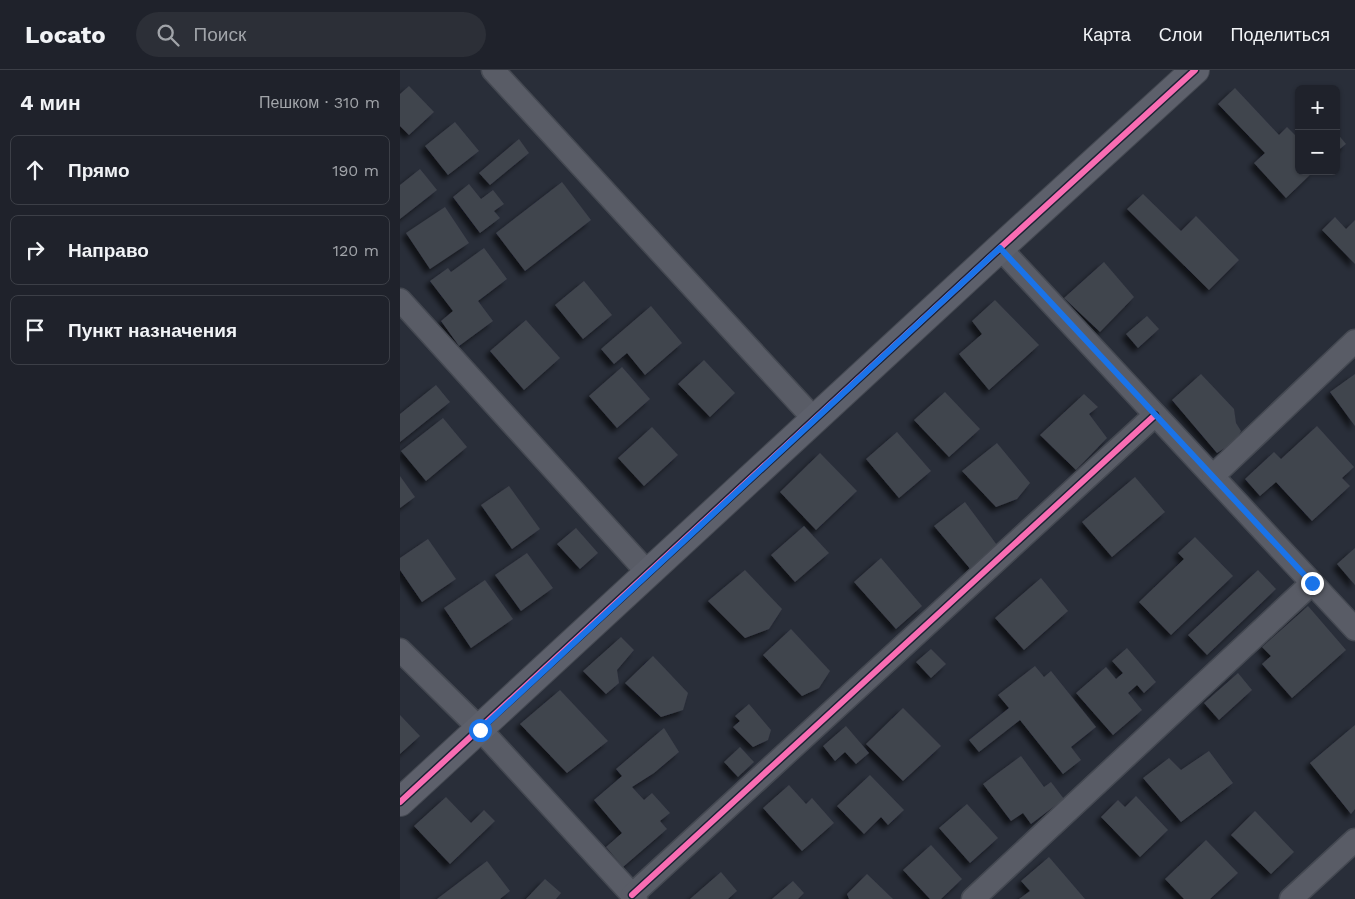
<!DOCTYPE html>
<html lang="ru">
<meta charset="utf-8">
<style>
body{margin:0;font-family:"Work Sans",sans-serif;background:#2c2f37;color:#f1f3f6}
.controls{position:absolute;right:15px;top:15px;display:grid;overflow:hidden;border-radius:8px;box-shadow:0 1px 4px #0004}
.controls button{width:45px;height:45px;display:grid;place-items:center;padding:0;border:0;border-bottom:1px solid #3c3f47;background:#1f222b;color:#f1f3f6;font:25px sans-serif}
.stop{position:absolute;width:15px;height:15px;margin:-11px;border:4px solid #1a73e8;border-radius:50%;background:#fff}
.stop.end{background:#1a73e8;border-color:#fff;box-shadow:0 1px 5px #0008}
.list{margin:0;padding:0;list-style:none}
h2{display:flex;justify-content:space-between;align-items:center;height:65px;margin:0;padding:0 20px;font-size:21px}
h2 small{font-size:16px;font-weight:400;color:#a1a4a9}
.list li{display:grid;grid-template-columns:32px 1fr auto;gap:15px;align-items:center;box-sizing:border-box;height:70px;margin:0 10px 10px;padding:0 10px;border:1px solid #3c3f47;border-radius:8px}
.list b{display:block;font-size:19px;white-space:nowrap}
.list em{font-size:16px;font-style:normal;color:#a1a4a9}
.icon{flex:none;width:28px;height:28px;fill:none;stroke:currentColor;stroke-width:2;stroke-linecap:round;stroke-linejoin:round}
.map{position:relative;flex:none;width:955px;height:829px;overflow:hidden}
header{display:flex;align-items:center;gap:30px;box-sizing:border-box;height:70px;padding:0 25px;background:#1f222b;border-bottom:1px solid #3c3f47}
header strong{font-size:24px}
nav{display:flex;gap:28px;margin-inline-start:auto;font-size:18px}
.search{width:350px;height:45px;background:#2c2f37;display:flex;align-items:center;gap:12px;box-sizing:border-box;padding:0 18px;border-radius:28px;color:#a1a4a9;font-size:19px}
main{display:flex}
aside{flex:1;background:#1f222b}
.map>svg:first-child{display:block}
.building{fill:#40444e;filter:url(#shadow)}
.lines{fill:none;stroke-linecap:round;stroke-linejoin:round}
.street-casing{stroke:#454952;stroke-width:25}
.secondary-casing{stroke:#454952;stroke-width:30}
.street{stroke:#595c66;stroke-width:22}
.secondary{stroke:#5d606b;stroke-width:28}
.cycleway-casing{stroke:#1b2234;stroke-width:9}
.cycleway{stroke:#f96db3;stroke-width:6}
.route{stroke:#1a73e8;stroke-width:6}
</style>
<header>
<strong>Locato</strong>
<div class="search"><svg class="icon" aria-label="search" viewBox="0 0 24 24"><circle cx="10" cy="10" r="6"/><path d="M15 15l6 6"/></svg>Поиск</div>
<nav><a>Карта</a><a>Слои</a><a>Поделиться</a></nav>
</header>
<main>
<aside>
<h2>4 мин<small>Пешком · 310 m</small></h2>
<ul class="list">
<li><svg class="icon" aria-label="ahead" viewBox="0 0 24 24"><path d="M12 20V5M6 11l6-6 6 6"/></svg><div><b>Прямо</b></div><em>190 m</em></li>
<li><svg class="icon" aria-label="right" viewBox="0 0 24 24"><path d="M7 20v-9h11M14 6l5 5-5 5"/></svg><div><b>Направо</b></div><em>120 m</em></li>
<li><svg class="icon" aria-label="arrive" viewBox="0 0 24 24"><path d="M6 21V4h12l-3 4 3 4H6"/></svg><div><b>Пункт назначения</b></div></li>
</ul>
</aside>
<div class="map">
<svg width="955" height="829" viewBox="0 0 955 829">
<defs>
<filter id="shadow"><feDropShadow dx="-4.5" dy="4.5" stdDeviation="2.5" flood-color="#0009"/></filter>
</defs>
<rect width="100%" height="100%" fill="#292e39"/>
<g class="building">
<path d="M 9,16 L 34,42 L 9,65 L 0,56 L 0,24 Z"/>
<path d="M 835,18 L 879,65 L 887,57 L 896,66 L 899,62 L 899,101 L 914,101 L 886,128 L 854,93 L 865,83 L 818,34 Z"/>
<path d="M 55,52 L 79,81 L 48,105 L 25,76 Z"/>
<path d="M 936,62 L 946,74 L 936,82 Z"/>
<path d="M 119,69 L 129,83 L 90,115 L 79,103 Z"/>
<path d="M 20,99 L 37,120 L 0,149 L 0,115 Z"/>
<path d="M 162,112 L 191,150 L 125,201 L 96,163 Z"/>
<path d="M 69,114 L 81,129 L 93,120 L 104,134 L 94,141 L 100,148 L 80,163 L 53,127 Z"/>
<path d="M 743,124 L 781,161 L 796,146 L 839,190 L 809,220 L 727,139 Z"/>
<path d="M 45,137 L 69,173 L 30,199 L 6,163 Z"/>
<path d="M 935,147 L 946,159 L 955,150 L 955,194 L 922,160 Z"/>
<path d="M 84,178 L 107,209 L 78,231 L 93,251 L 59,276 L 41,251 L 53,241 L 30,211 L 48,198 L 51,202 Z"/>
<path d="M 704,192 L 734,227 L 700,262 L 664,228 Z"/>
<path d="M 184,211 L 212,245 L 183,269 L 155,235 Z"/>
<path d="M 595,230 L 639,275 L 589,320 L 559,284 L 582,264 L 572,251 Z"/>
<path d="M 251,236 L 282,273 L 245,305 L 227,283 L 214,294 L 201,279 Z"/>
<path d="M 747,246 L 759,259 L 738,278 L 726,264 Z"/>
<path d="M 126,250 L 160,288 L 124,320 L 90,281 Z"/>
<path d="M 304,290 L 335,323 L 310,347 L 278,314 Z"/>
<path d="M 222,297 L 250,329 L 217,358 L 189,326 Z"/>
<path d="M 801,304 L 834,339 L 836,353 L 841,361 L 836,371 L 817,383 L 772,330 Z"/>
<path d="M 955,304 L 955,356 L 930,322 Z"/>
<path d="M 36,315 L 50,332 L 0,372 L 0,344 Z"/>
<path d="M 545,322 L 580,359 L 549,387 L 514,350 Z"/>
<path d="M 684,324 L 698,337 L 689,344 L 707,368 L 676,400 L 640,365 Z"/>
<path d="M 43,348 L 67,377 L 26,411 L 1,381 Z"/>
<path d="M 917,356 L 954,397 L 942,408 L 950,416 L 912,451 L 876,412 L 860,426 L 845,409 L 874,382 L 881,389 Z"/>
<path d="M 252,357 L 278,385 L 244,416 L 218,388 Z"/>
<path d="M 497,362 L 531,401 L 499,428 L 466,389 Z"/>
<path d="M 597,373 L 630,413 L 617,429 L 596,437 L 562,401 Z"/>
<path d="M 420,383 L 457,421 L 416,460 L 380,422 Z"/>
<path d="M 0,406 L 15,427 L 0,438 Z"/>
<path d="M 735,407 L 765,442 L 712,487 L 682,452 Z"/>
<path d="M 109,416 L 140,459 L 112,479 L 81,435 Z"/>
<path d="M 565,432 L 597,475 L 572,501 L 534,456 Z"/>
<path d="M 404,456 L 429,483 L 395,512 L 371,485 Z"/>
<path d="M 176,458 L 198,483 L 180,499 L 157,474 Z"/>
<path d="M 795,467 L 833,506 L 771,565 L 739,532 L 784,489 L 778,483 Z"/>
<path d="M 28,469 L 56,509 L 22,532 L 0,500 L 0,488 Z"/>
<path d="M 955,478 L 955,515 L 937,494 Z"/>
<path d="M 127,483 L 153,518 L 121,541 L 95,505 Z"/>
<path d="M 481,488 L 522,536 L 496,559 L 454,512 Z"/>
<path d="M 345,500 L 382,539 L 369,559 L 345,568 L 308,531 Z"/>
<path d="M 858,500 L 876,519 L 807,585 L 788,565 Z"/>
<path d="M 641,508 L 668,541 L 624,580 L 595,548 Z"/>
<path d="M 85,510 L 113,549 L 71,578 L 44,538 Z"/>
<path d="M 908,536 L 946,580 L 892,628 L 862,594 L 871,586 L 862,577 Z"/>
<path d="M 391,559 L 430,601 L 419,618 L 402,626 L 363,585 Z"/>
<path d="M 221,567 L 234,580 L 217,600 L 219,613 L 206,624 L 183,601 Z"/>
<path d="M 727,578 L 756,612 L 744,623 L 737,615 L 728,623 L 742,640 L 713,665 L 676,623 L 706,597 L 716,609 L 723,603 L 712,591 Z"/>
<path d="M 531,579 L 546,594 L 531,608 L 516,592 Z"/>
<path d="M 253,586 L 288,623 L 283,640 L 261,647 L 225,613 Z"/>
<path d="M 635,596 L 644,607 L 651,601 L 696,657 L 671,677 L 681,690 L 663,704 L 620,650 L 579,682 L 569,670 L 609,638 L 598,625 Z"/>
<path d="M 838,603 L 852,620 L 819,650 L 804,633 Z"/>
<path d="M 160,620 L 208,671 L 167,703 L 120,654 Z"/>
<path d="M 349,634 L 371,660 L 368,670 L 353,677 L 333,657 L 340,651 L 335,646 Z"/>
<path d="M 503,638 L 541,676 L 503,711 L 466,674 Z"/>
<path d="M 0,645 L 20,666 L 0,684 Z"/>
<path d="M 955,655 L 955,739 L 951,744 L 910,693 Z"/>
<path d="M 446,656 L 469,683 L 456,694 L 445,682 L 435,691 L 423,676 Z"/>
<path d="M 264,658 L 279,682 L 254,703 L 232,717 L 244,730 L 252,723 L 270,743 L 260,751 L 267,759 L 223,797 L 206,777 L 222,763 L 194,730 L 222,706 L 216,699 Z"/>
<path d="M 340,677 L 354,692 L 338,707 L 324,692 Z"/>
<path d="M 809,681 L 833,713 L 781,752 L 743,708 L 769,688 L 781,700 Z"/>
<path d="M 621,686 L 644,717 L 651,712 L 664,729 L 631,754 L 623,743 L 611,751 L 583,714 Z"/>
<path d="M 470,705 L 504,740 L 488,755 L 481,747 L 464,764 L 437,736 Z"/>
<path d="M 389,715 L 406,734 L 412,728 L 434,753 L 402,781 L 363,738 Z"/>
<path d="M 736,726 L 768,760 L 740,787 L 701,747 L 718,730 L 725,737 Z"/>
<path d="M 46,727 L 71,753 L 84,740 L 95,751 L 50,794 L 14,756 Z"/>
<path d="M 567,734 L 598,768 L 570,793 L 539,758 Z"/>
<path d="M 855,741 L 894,782 L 871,804 L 831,765 Z"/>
<path d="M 806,770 L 838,803 L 810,829 L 784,829 L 765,809 Z"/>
<path d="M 531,775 L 562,809 L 541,829 L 530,829 L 503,800 Z"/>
<path d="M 649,787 L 685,829 L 619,829 L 630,821 L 621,811 Z"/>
<path d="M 87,791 L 110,821 L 100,829 L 37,829 Z"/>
<path d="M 321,802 L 337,821 L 328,829 L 290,829 Z"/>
<path d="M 467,804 L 493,829 L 449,829 L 447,824 Z"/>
<path d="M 145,809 L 161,823 L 156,829 L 126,829 Z"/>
<path d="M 393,811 L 404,823 L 398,829 L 372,829 Z"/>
</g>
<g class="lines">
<defs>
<g id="street">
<path d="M 93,0 L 415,350"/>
<path d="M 600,178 L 955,559"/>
<path d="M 0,230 L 248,503"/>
<path d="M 813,406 L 955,271"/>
<path d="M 0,580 L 80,659 L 236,829"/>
<path d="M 232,825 L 755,345"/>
<path d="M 573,829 L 912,513"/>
<path d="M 891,829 L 955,770"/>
</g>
<path id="secondary" d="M 0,732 L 600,178 L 795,0"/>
</defs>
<use href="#street" class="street-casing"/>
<use href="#secondary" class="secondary-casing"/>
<use href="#street" class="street"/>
<use href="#secondary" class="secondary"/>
<defs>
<g id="cycleway">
<path d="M 0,732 L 600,178 L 795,0"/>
<path d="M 232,825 L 755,345"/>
</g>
</defs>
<use href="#cycleway" class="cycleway-casing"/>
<use href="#cycleway" class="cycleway"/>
</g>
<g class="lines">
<path class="route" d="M 80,660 L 600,178 L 912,513"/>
</g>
</svg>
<div class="controls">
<button>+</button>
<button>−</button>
</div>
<div class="stop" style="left:80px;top:660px"></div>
<div class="stop end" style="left:912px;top:513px"></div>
</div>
</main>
